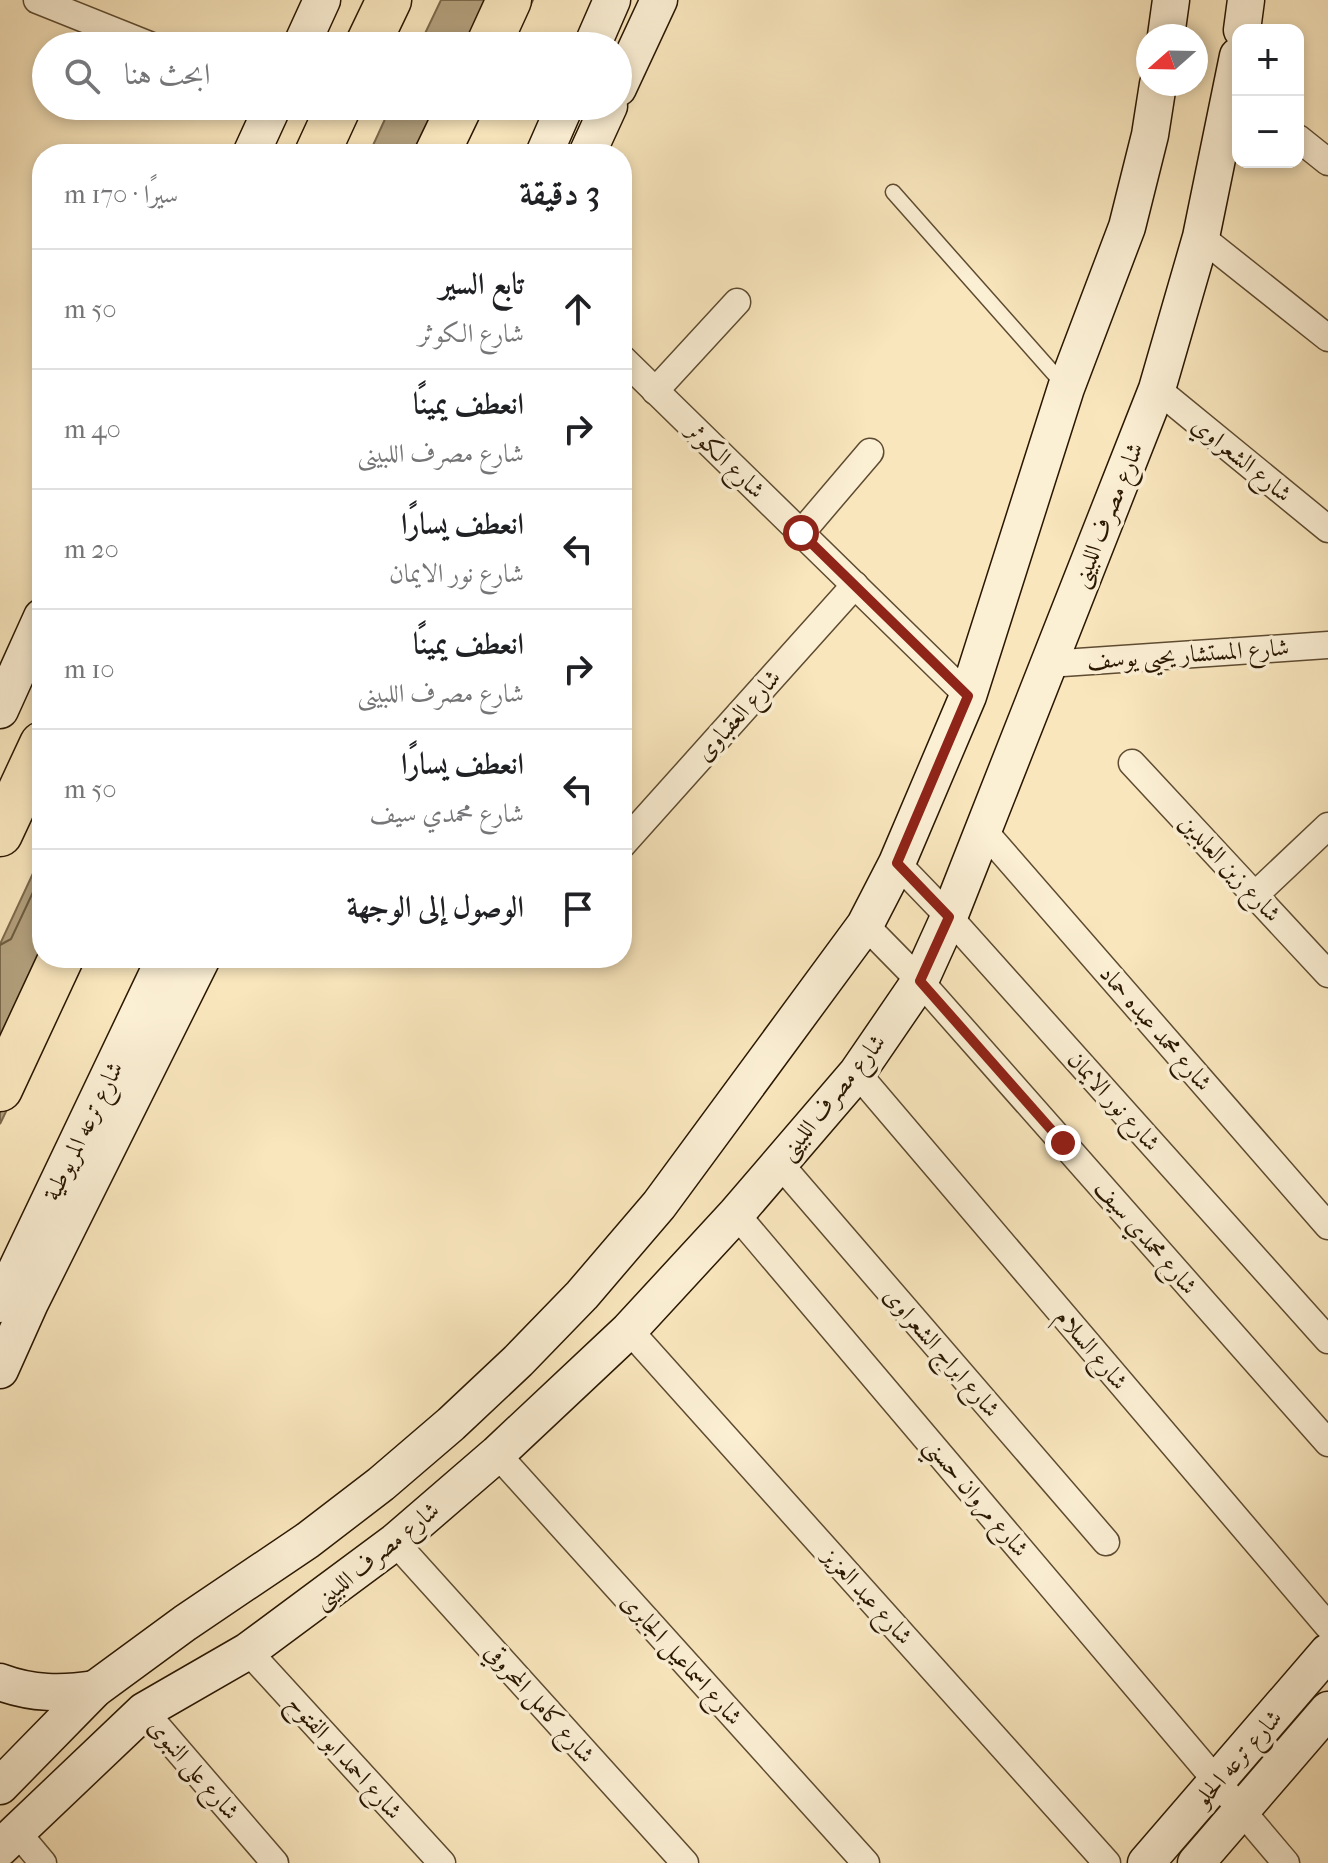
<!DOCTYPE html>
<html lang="ar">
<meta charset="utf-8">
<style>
body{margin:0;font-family:"IM FELL French Canon",Amiri,serif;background:#f6f6f6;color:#202124;direction:rtl}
.controls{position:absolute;right:24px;top:24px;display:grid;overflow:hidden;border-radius:16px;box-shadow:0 4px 12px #0003}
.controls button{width:72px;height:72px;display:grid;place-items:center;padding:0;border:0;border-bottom:2px solid #e0e0e0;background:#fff;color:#202124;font:40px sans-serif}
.compass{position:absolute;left:1136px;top:24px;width:72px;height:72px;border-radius:50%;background:#fff;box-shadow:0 4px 12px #0003;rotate:250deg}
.stop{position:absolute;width:24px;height:24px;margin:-18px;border:6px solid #8f2418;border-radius:50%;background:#fff}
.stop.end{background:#8f2418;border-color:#fff;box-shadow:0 2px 8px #0008}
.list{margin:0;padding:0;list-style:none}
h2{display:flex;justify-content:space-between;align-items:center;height:104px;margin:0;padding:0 32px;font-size:34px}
h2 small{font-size:26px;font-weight:400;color:#757577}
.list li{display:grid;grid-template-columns:52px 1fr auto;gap:24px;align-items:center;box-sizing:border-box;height:120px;padding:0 32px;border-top:2px solid #e0e0e0}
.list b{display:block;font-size:30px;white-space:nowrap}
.list p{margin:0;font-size:26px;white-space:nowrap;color:#757577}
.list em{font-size:26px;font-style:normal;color:#757577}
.icon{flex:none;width:44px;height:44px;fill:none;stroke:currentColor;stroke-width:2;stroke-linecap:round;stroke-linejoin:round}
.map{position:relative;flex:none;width:1328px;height:1863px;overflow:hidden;direction:ltr}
.search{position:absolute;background:#fff;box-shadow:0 4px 12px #0003;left:32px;top:32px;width:600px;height:88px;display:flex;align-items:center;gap:20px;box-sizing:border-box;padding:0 28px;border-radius:44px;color:#757577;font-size:30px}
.panel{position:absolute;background:#fff;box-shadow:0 4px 12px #0003;left:32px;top:144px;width:600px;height:824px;border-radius:32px;direction:rtl}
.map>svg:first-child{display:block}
.water{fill:#b3a07d;stroke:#7c694c;stroke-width:2}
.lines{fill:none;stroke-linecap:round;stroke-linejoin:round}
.shore{stroke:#6e5c40;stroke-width:2}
.lane-casing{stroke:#5e4b31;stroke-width:17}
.street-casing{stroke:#5e4b31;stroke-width:29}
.secondary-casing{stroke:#2a1702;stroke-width:39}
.highway-casing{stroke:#2a1702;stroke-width:47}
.lane{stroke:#fbefd4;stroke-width:14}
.street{stroke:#fbefd4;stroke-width:26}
.secondary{stroke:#fbefd4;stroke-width:36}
.highway{stroke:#f9e6bd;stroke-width:44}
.route{stroke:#8f2418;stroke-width:10}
.labels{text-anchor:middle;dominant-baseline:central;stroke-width:7;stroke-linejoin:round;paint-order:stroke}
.street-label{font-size:24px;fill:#2a1702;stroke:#fbefd4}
</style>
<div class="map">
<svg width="1328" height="1863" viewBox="0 0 1328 1863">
<rect width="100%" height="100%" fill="#f9e6bd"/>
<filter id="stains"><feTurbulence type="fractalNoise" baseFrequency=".0025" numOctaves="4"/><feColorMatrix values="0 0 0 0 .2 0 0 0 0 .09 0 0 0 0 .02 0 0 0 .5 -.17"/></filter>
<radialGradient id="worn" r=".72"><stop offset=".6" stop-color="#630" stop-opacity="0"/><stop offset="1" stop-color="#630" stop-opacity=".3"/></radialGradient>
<g class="water">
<path d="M 441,0 L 533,0 L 511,46 L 419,46 Z"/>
<path d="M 391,106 L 483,106 L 460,154 L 369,154 Z"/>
<path d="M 42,854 L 42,958 L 80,958 L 0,1124 L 0,944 Z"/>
</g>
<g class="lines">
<path class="shore" d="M 0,945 L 11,939 L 42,873"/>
<defs>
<path id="lane" d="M 893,192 L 1063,384"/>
<g id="street">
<path d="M 37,0 L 152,46"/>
<path d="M 1298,138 L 1328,162"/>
<path d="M 1201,237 L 1328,338"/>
<path d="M 622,358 L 968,696"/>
<path d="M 1157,389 L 1328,529"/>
<path d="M 655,391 L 737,302"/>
<path d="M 801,533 L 870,452"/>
<path d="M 1048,664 L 1328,645"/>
<path d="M 1132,763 L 1328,974"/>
<path d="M 984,831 L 1328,1226"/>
<path d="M 622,845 L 855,585"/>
<path d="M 897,863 L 949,917 L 1328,1340"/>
<path d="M 1255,895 L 1328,826"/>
<path d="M 865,925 L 920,981 L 1328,1443"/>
<path d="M 857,1073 L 1328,1626"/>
<path d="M 779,1163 L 1106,1542"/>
<path d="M 736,1214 L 1286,1863"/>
<path d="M 629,1330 L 1107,1863"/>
<path d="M 497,1454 L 866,1863"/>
<path d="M 395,1542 L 685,1863"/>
<path d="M 248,1651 L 442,1863"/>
<path d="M 144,1711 L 275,1863"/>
<path d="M 17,1832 L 43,1863"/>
</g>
<g id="secondary">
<path d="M 1242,30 L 1246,0"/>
<path d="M 1166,36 L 1171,0"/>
<path d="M 301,46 L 322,0"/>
<path d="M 592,46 L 612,0"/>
<path d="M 618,88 L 659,0"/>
<path d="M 251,154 L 273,106"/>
<path d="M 544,154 L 565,106"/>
<path d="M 587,154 L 609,106"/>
<path d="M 0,710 L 42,617"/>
<path d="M 0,1304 L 165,958"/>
<path d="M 0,1370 L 30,1303 L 202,958"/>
<path d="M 0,1682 C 32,1694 62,1694 95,1689"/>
<path d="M 0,1786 L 95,1689 L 185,1623 L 308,1540 L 381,1484 L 451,1424 L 518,1361 L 582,1295 L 659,1205 L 865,925 L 897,863 L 968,696 L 1066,388 L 1127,227 L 1150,135 L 1158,84"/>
<path d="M 0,1848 L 144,1711 L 248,1651 L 395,1542 L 497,1454 L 629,1330 L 736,1214 L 857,1073 L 920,981 L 949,917 L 1157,389 L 1201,237 L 1238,56"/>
<path d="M 1146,1863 L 1328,1652"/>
<path d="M 1196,1863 L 1328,1710"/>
</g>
<g id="highway">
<path d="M 367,46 L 389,0"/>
<path d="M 488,46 L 509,0"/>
<path d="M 317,154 L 339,106"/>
<path d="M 437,154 L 460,106"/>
<path d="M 0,834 L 42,744"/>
<path d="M 0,1089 L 61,958"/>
</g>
</defs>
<use href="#lane" class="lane-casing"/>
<use href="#street" class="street-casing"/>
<use href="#secondary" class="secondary-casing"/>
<use href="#highway" class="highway-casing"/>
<use href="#lane" class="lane"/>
<use href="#street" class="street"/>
<use href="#secondary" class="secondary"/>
<use href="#highway" class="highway"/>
</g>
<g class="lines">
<path class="route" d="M 801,533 L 968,696 L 897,863 L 949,917 L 920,981 L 1063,1143"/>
</g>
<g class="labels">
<g class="street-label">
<text transform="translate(1242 459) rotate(39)">شارع الشعراوي</text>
<text transform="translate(726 460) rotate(44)">شارع الكوثر</text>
<text transform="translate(1107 515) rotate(-68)">شارع مصرف اللبينى</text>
<text transform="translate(1188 654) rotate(-4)">شارع المستشار يحيى يوسف</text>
<text transform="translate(738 715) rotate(-48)">شارع العقباوى</text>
<text transform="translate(1230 868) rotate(47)">شارع زين العابدين</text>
<text transform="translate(1156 1028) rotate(49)">شارع محمد عبده حماد</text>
<text transform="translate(832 1097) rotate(-51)">شارع مصرف اللبينى</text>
<text transform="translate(1114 1101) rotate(48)">شارع نور الايمان</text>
<text transform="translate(83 1131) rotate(-64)">شارع ترعه المريوطية</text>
<text transform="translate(1146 1237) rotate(49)">شارع محمدي سيف</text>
<text transform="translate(1092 1349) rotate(50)">شارع السلام</text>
<text transform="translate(942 1352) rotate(49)">شارع ابراج الشعراوى</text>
<text transform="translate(977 1497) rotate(50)">شارع مروان حسني</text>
<text transform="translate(376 1555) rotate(-39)">شارع مصرف اللبينى</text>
<text transform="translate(868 1596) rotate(48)">شارع عبد العزيز</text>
<text transform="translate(682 1659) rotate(48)">شارع اسماعيل الجابرى</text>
<text transform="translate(540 1703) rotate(48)">شارع كامل المحروقي</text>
<text transform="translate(345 1757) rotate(48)">شارع احمد ابو الفتوح</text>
<text transform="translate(1238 1758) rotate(-49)">شارع ترعه الحلو</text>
<text transform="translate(194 1769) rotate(49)">شارع على النبوى</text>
</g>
</g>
<rect width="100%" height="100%" filter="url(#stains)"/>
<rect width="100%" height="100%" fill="url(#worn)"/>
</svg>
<div class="controls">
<button>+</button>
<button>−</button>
</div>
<svg class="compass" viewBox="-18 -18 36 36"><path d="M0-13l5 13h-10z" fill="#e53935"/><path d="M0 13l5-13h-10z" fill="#757577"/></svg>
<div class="stop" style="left:801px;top:533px"></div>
<div class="stop end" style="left:1063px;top:1143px"></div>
<div class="search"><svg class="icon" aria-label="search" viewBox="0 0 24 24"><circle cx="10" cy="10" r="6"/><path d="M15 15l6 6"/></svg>ابحث هنا</div>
<section class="panel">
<h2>3 دقيقة<small>سيرًا · 170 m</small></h2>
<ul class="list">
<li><svg class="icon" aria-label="ahead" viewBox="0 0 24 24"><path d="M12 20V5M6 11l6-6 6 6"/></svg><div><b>تابع السير</b><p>شارع الكوثر</p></div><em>50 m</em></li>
<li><svg class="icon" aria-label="right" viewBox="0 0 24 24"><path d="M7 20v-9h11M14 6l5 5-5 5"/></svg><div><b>انعطف يمينًا</b><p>شارع مصرف اللبينى</p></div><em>40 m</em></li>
<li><svg class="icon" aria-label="left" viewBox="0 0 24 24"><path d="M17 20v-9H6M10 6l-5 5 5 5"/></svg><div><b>انعطف يسارًا</b><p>شارع نور الايمان</p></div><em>20 m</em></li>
<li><svg class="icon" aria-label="right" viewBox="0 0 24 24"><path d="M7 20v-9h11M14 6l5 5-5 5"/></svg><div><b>انعطف يمينًا</b><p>شارع مصرف اللبينى</p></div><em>10 m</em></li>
<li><svg class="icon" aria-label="left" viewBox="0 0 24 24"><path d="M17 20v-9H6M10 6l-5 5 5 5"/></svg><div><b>انعطف يسارًا</b><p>شارع محمدي سيف</p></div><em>50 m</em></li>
<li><svg class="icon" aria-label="arrive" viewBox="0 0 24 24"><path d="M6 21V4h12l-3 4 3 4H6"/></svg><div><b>الوصول إلى الوجهة</b></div></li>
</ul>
</section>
</div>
